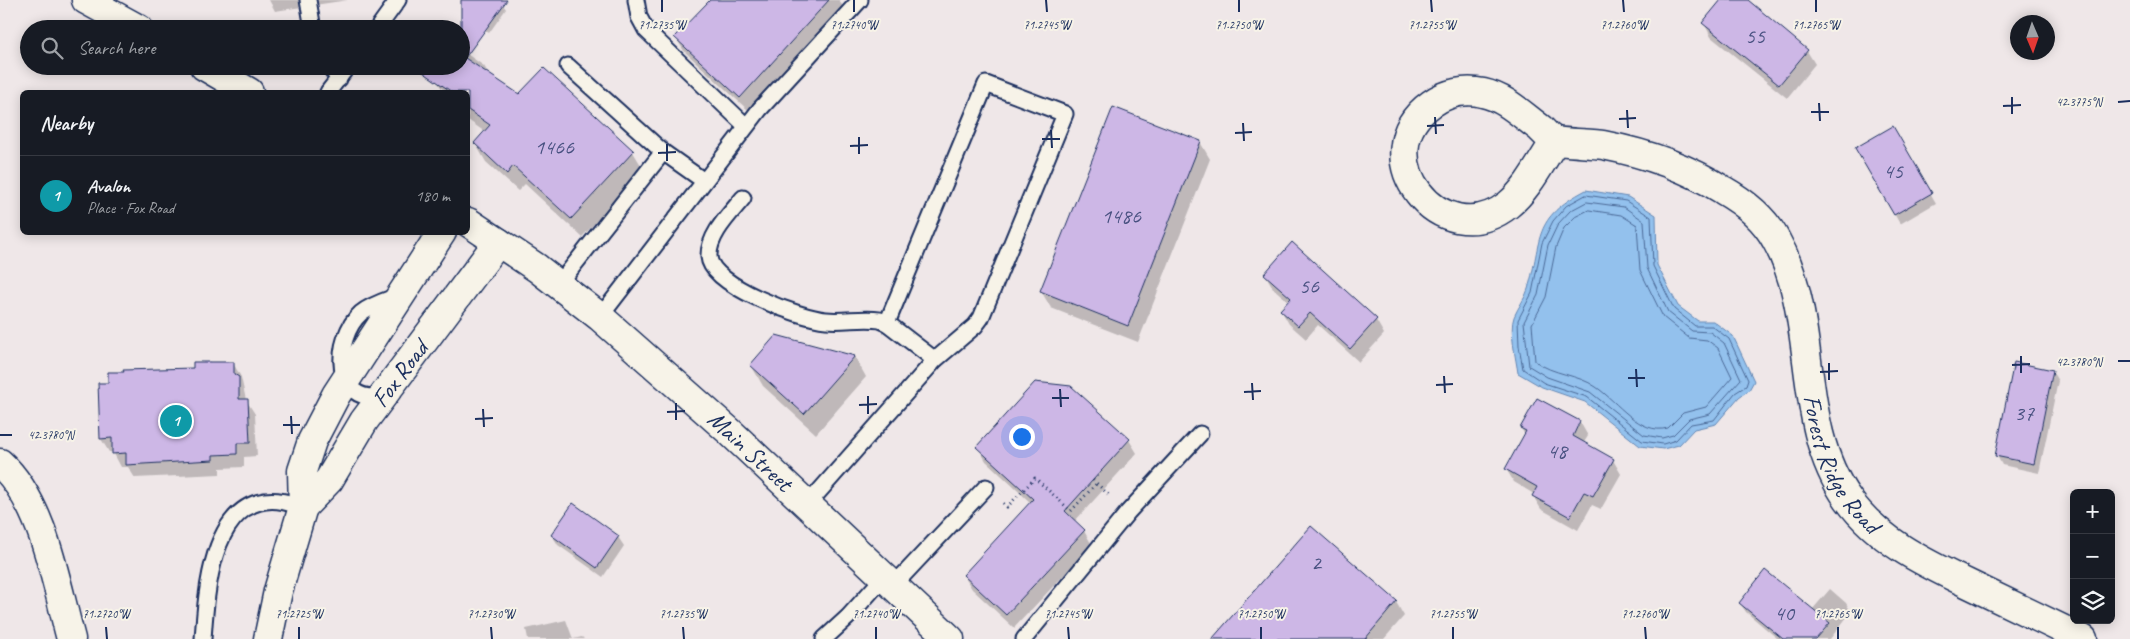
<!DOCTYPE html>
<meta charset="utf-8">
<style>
body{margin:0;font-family:Caveat,sans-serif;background:#20242c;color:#f1f3f6}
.controls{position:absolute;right:15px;bottom:15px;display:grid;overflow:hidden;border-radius:8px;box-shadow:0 2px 12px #0003}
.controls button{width:45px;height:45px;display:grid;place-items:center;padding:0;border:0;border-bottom:1px solid #363941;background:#171b24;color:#f1f3f6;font:25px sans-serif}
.compass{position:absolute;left:2010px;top:15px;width:45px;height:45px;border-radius:50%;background:#171b24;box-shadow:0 2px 12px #0003;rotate:178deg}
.you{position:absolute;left:1021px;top:436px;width:18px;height:18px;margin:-12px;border:4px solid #fff;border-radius:50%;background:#1a73e8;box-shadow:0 0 0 8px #1a73e833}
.badge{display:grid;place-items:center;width:32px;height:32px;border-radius:50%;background:#0b8043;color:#fff;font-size:16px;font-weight:700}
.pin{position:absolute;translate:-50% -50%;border:2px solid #fff;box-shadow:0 1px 5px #0006}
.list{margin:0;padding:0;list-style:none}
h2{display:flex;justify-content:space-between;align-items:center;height:65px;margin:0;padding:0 20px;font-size:21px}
h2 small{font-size:16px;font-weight:400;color:#9ea1a6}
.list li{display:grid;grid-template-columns:32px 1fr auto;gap:15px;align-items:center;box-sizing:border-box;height:80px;padding:0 20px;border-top:1px solid #363941}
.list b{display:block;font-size:19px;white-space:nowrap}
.list p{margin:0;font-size:16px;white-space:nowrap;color:#9ea1a6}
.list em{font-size:16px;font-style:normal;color:#9ea1a6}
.icon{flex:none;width:28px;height:28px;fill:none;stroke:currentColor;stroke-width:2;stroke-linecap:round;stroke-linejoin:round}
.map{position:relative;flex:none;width:2130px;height:639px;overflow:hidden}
.search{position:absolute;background:#171b24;box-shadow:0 2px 12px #0003;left:20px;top:20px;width:450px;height:55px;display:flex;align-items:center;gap:12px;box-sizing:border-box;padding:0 18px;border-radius:28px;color:#9ea1a6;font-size:19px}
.panel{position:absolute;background:#171b24;box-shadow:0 2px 12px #0003;left:20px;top:90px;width:450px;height:145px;border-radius:8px}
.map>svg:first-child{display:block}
.water{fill:#93c1ed;stroke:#6387b4}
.shadow{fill:#0003}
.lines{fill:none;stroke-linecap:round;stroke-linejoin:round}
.shore{stroke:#4b6997;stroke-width:1}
.building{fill:#cdb7e6;stroke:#1b2f5e}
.lane-casing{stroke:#1b2f5e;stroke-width:19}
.street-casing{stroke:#1b2f5e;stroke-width:31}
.secondary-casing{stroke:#1b2f5e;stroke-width:31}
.path{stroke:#1b2f5e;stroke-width:3;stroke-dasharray:1 4;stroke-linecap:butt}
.lane{stroke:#f7f3e8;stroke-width:15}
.street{stroke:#f7f3e8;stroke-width:28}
.secondary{stroke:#f7f3e8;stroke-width:28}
.ticks{fill:none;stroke:#1b2f5e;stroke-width:2}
.labels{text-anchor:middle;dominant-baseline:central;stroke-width:4;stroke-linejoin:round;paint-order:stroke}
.number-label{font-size:22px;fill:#485180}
.street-label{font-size:25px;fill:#1b2f5e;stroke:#f7f3e8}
.ticks-label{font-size:12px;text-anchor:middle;fill:#1b2f5e;stroke:#f7f3e8;stroke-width:4;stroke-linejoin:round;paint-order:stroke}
</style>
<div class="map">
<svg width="2130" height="639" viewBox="0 0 2130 639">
<rect width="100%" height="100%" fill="#efe7e8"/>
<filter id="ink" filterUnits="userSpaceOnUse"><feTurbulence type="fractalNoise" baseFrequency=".02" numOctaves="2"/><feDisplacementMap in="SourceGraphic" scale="10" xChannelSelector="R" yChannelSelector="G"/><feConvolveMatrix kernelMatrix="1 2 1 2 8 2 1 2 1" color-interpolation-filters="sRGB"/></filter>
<g filter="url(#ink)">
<path class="water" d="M 1586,190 L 1628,197 L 1656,215 L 1657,265 L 1678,306 L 1698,321 L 1713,321 L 1733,336 L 1754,381 L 1749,390 L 1739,397 L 1716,424 L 1694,429 L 1679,445 L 1663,449 L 1640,446 L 1585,402 L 1542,387 L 1518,373 C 1516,359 1509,330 1514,317 C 1518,307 1525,299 1528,289 C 1543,238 1531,219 1586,190 Z"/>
<g class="shadow">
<path d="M 269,0 L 348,0 L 275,11 Z"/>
<path d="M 468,0 L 497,0 L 503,5 L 506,9 L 489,33 L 464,14 Z"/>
<path d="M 712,0 L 839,0 L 843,7 L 749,111 L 684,51 L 676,38 Z"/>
<path d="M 1722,0 L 1746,0 L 1807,51 L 1815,64 L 1787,98 L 1711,37 L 1704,23 Z"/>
<path d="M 461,50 L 484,66 L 490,76 L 519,96 L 633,152 L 644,170 L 582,237 L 525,184 L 518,191 L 486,162 L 475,143 L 485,132 L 468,120 L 468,92 L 444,92 L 437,81 L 461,66 Z"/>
<path d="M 1893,128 L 1936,203 L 1900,224 L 1857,149 Z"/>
<path d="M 1200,142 L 1210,159 L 1138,342 L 1051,308 L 1041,291 Z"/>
<path d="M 1265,274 L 1376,320 L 1384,334 L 1359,362 L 1318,325 L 1306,339 L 1289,324 L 1281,310 L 1289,302 L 1273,288 Z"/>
<path d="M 776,337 L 855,357 L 866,377 L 816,434 L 763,386 L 751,365 Z"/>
<path d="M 233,363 L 241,377 L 246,400 L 255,414 L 257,456 L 244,457 L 244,467 L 220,468 L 220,474 L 135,478 L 128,467 L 121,467 L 113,452 L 109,452 L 101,439 L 109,384 Z"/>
<path d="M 2052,371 L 2058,381 L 2039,473 L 2002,465 L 1997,456 Z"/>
<path d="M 1537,399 L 1580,422 L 1588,436 L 1583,444 L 1613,460 L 1621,474 L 1601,509 L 1592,505 L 1578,530 L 1541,509 L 1533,496 L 1534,494 L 1514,482 L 1506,469 L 1525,435 L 1521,428 Z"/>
<path d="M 1129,440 L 1137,453 L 1074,522 L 1084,531 L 1092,545 L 1014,628 L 972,589 L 964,576 L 1031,503 L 986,461 L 978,447 Z"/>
<path d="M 1311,528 L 1396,602 L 1404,616 L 1384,639 L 1214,639 Z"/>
<path d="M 552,535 L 618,537 L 624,546 L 603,577 L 558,545 Z"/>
<path d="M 1830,589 L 1846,603 L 1851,612 L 1830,639 L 1778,639 L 1746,612 L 1740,603 L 1812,610 Z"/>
<path d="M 566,620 L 573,639 L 582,637 L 584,639 L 528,639 L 526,629 Z"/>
</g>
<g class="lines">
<g class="shore">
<path d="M 1586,195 L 1626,201 L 1651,217 L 1653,266 L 1674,309 L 1695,326 L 1712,326 L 1729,339 L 1748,380 L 1746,386 L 1735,393 L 1714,420 L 1691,424 L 1676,440 L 1663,444 L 1642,441 L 1587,397 L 1544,383 L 1523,369 L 1519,346 L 1518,320 L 1532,293 L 1542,243 L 1553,221 L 1566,206 Z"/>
<path d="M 1587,202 L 1624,207 L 1644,221 L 1647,268 L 1668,312 L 1692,331 L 1710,332 L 1724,343 L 1741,379 L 1710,414 L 1689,419 L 1673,435 L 1662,438 L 1644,435 L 1590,392 L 1547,377 L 1529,366 L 1524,322 L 1538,295 L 1548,245 L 1558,224 L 1570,211 Z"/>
<path d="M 1589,210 L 1621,215 L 1637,225 L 1640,270 L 1663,317 L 1689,338 L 1707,340 L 1718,348 L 1732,377 L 1706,407 L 1683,413 L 1668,428 C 1640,436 1617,401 1596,387 C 1578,374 1553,375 1535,361 L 1532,324 L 1546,297 L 1556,247 L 1564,228 L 1575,217 Z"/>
</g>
</g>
<g class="building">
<path d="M 461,0 L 507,0 L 465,58 L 519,94 L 544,68 L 634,151 L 571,219 L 513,166 L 507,174 L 474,143 L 490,125 L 468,110 L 468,92 L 452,92 L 414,66 L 461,66 Z"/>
<path d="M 710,0 L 829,0 L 740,98 L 674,37 Z"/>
<path d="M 1721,0 L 1748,0 L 1808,50 L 1779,85 L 1702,23 Z"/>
<path d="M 1113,107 L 1201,141 L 1128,326 L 1040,291 Z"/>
<path d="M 1893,126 L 1932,193 L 1894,215 L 1855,148 Z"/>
<path d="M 1292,242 L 1377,319 L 1350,349 L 1310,313 L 1298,326 L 1280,310 L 1291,298 L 1264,274 Z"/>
<path d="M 776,335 L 855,356 L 804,414 L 750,365 Z"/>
<path d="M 193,362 L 234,362 L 234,374 L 239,377 L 239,399 L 248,399 L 250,443 L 237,443 L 237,454 L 213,455 L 213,460 L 126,465 L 126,453 L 112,454 L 112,438 L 100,439 L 98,383 L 108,383 L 108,372 L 124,372 L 123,370 L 193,368 Z"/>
<path d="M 2014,362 L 2053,370 L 2034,464 L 1995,456 Z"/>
<path d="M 1035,382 L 1071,386 L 1130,439 L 1065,511 L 1085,530 L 1006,615 L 963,575 L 1033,499 L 976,447 Z"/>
<path d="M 1537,398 L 1580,421 L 1573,436 L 1614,459 L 1593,496 L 1584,492 L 1570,517 L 1532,496 L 1537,487 L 1505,469 L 1526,431 L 1520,428 Z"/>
<path d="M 573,503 L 619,536 L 597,568 L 551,535 Z"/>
<path d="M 1311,526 L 1397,601 L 1365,639 L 1212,639 Z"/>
<path d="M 1765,570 L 1830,623 L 1816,639 L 1783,639 L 1739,603 Z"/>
</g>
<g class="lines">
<defs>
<g id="lane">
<path d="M 308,0 L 313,29"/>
<path d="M 636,0 L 639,17 L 646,30 L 746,126"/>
<path d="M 377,29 L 398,0"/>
<path d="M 329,66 L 339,79"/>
<path d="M 568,66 L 663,152 L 704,181"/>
<path d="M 328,92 L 348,66"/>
<path d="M 743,198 C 730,214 708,235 709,257 C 711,286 801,318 826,320 C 844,322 862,317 880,320 L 887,323 L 935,360"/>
<path d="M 559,284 L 663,152"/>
<path d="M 600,317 L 760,109 L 860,0"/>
<path d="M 383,396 C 332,406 333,338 361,313 C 372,304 387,300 400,295"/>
<path d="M 807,505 L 935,360 L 975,326 L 981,318 L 1065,114 L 986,84 L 887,323"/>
<path d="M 893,586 L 986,487"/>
<path d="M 203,639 C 206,598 210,509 265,501 C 278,499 290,503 303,507"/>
<path d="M 824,639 L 848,617 L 884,577"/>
<path d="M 1024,639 L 1128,512 L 1200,434"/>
</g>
<g id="street">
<path id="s1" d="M 1555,141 C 1541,162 1528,189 1508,205 C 1441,257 1362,154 1431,104 C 1446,93 1465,89 1483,93 C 1506,98 1522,115 1540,128 C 1544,132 1549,138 1554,140 C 1561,143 1592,143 1603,145 C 1644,153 1688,168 1723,190 C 1744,202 1765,219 1776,240 C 1820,318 1794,424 1848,499 C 1881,545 1934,567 1983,591 C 2017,607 2050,623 2083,639"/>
<path d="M 0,463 C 44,503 56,584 71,639"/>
<path d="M 303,507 L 329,480 L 364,421 L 498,242"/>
<path d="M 268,639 L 278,591 L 303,507 L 302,471 L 312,441 L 336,395 L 442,232"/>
</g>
<g id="secondary">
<path d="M 86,0 L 139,29"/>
<path d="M 204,66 L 249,92"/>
<path d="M 468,222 L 537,268 L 600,317 L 729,431 L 950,639"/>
</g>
</defs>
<use href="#lane" class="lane-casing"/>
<use href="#street" class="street-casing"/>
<use href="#secondary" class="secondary-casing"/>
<g class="path">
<path d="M 1093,480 L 1111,497"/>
<path d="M 1003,503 L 1007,507 L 1035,478 L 1071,511 L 1097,483"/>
</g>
<use href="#lane" class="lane"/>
<use href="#street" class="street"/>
<use href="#secondary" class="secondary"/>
</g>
</g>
<path class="ticks" d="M 662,0 L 662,12M 854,0 L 854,12M 1046,0 L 1047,12M 1239,0 L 1239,12M 1431,0 L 1432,12M 1623,0 L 1624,12M 1816,0 L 1816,12M 2012,97 L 2012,114M 2118,102 L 2130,101M 1819,103 L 1820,121M 2003,106 L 2021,105M 1627,110 L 1628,128M 1811,112 L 1829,112M 1435,117 L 1436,134M 1619,119 L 1636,118M 1243,123 L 1244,141M 1427,126 L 1444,125M 1051,130 L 1052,148M 1235,133 L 1252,132M 859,137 L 859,154M 1042,139 L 1060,139M 667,144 L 667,161M 850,146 L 868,145M 658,153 L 676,152M 2021,356 L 2021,373M 2118,361 L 2130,361M 1829,363 L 1829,380M 2012,365 L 2030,364M 1636,369 L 1637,387M 1820,372 L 1838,371M 1444,376 L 1445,393M 1628,378 L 1645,378M 1252,383 L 1253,400M 1436,385 L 1453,384M 1060,389 L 1061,407M 1244,392 L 1261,391M 868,396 L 868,414M 1052,398 L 1069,398M 676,403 L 676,420M 859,405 L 877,404M 483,409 L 484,427M 667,412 L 685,411M 291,416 L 292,434M 475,419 L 493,418M 283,425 L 300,425M 0,435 L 12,435M 106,627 L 107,639M 299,627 L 299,639M 491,627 L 492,639M 683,627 L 684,639M 876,627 L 876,639M 1068,627 L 1069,639M 1261,627 L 1261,639M 1453,627 L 1453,639M 1645,627 L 1646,639M 1838,627 L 1838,639"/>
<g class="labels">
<g class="number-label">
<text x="1755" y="36">55</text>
<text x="554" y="147">1466</text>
<text x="1893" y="171">45</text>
<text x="1121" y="216">1486</text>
<text x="1309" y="286">56</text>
<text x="2024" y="413">37</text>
<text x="1557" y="451">48</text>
<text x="1316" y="563">2</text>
<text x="1784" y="613">40</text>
</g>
<g class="street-label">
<text transform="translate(400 374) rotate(-53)">Fox Road</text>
<text transform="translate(750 451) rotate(43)">Main Street</text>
<text stroke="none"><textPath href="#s1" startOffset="911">Forest Ridge Road</textPath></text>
</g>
</g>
<g class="ticks-label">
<text x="662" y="29">71.2735°W</text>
<text x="854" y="29">71.2740°W</text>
<text x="1047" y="29">71.2745°W</text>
<text x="1239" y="29">71.2750°W</text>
<text x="1432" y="29">71.2755°W</text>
<text x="1624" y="29">71.2760°W</text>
<text x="1816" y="29">71.2765°W</text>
<text x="2079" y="106">42.3775°N</text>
<text x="2079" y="366">42.3780°N</text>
<text x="51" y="439">42.3780°N</text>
<text x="106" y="618">71.2720°W</text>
<text x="299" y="618">71.2725°W</text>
<text x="491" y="618">71.2730°W</text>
<text x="683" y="618">71.2735°W</text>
<text x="876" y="618">71.2740°W</text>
<text x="1068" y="618">71.2745°W</text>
<text x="1261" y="618">71.2750°W</text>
<text x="1453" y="618">71.2755°W</text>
<text x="1645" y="618">71.2760°W</text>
<text x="1838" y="618">71.2765°W</text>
</g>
</svg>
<div class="controls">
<button>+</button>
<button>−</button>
<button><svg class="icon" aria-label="layers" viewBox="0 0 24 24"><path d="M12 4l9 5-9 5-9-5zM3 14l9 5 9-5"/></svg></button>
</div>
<svg class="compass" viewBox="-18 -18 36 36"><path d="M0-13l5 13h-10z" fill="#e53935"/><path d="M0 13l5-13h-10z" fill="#9ea1a6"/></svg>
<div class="you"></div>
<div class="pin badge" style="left:176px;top:421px;background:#0f9aa8">1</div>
<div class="search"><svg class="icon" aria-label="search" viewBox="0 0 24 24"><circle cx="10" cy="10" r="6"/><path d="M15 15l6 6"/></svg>Search here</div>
<section class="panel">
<h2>Nearby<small></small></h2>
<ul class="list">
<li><span class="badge" style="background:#0f9aa8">1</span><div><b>Avalon</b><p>Place · Fox Road</p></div><em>180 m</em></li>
</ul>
</section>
</div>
